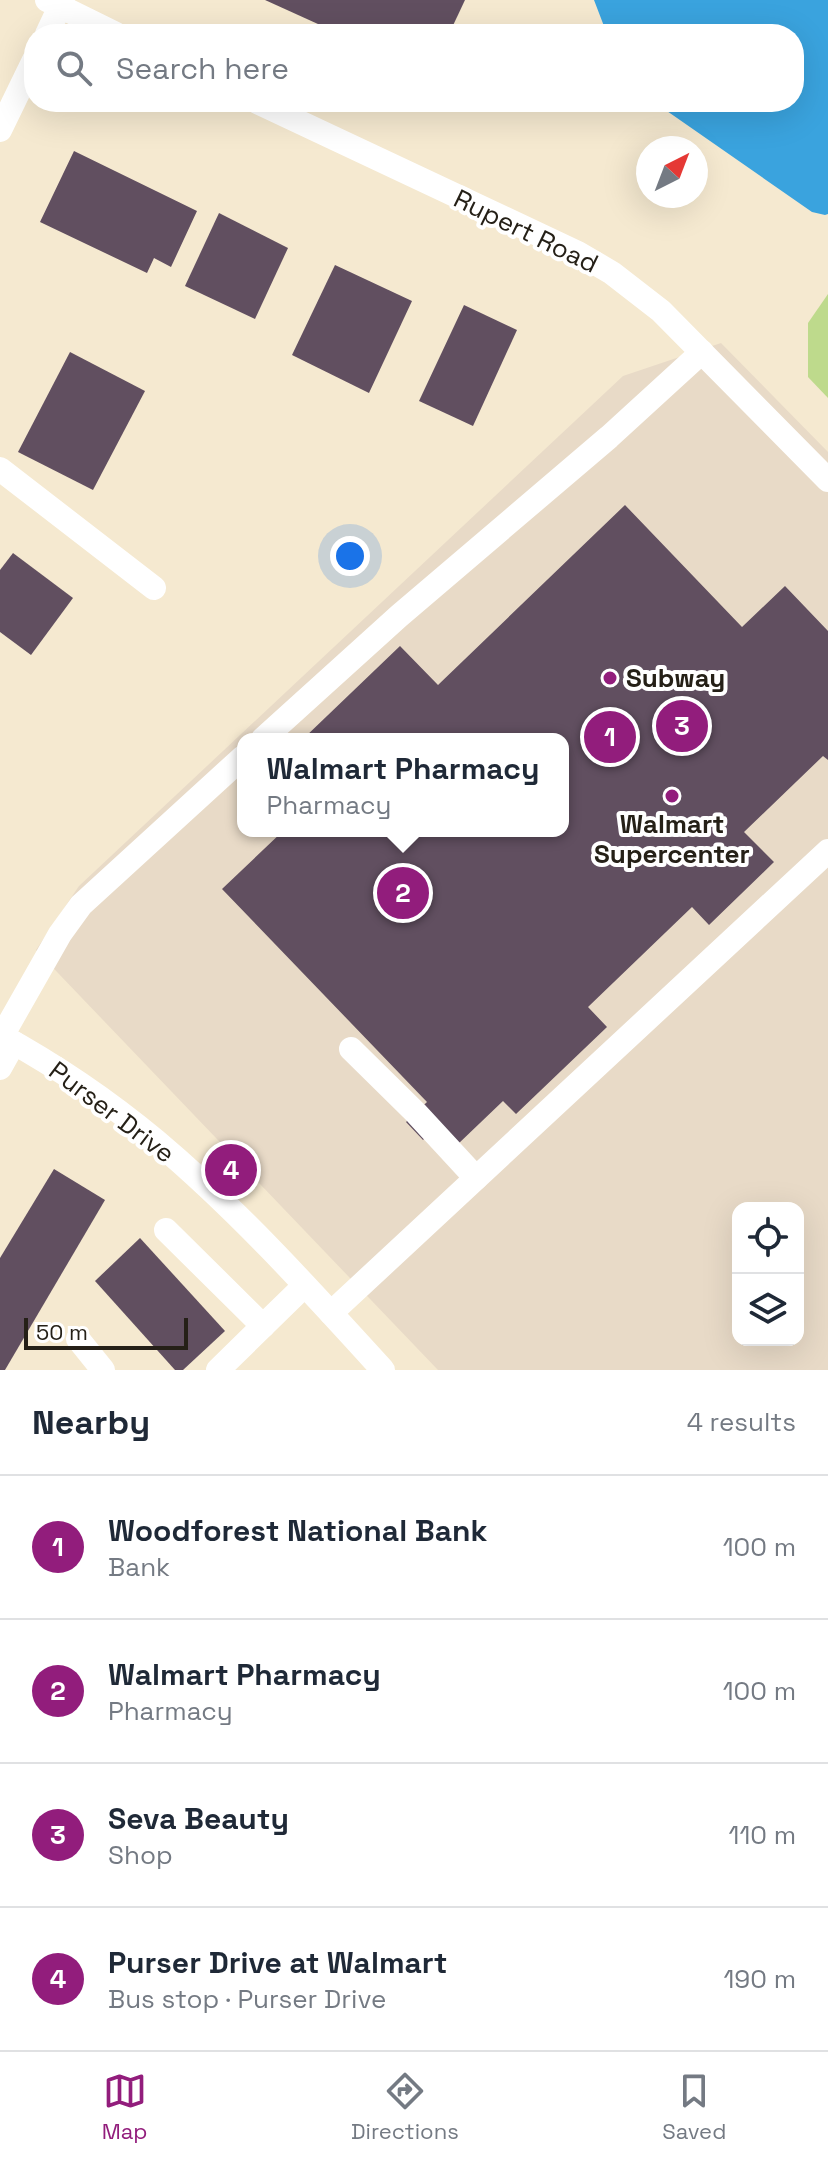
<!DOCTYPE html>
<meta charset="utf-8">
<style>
body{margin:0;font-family:"Space Grotesk",sans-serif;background:#f6f6f7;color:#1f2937}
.controls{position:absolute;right:24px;bottom:24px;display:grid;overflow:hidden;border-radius:16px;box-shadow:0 8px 32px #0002}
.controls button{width:72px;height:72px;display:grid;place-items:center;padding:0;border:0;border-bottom:2px solid #e0e1e3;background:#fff;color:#1f2937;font:40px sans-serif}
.compass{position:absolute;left:636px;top:136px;width:72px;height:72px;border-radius:50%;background:#fff;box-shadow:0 8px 32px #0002;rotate:42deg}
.scale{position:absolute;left:24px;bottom:20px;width:164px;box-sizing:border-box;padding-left:8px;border:4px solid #252017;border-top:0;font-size:22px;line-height:28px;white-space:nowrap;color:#252017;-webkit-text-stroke:6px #fff;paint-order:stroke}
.you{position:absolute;left:350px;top:556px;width:28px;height:28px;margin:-20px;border:6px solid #fff;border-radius:50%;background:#1a73e8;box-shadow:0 0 0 12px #1a73e833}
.badge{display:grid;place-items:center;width:52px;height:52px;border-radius:50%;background:#921d7c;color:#fff;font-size:26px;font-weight:700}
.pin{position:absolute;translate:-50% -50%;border:4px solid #fff;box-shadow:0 2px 8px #0006}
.popup{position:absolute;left:237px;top:733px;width:332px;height:104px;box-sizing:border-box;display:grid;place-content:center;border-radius:16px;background:#fff;filter:drop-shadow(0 2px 6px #0005);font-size:26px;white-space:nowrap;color:#747a83}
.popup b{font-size:30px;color:#1f2937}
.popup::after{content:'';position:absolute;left:50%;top:100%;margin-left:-16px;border:16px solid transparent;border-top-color:#fff}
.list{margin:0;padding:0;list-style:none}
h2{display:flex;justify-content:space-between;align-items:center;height:104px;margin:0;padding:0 32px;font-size:34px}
h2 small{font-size:26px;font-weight:400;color:#747a83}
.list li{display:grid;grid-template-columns:52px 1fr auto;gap:24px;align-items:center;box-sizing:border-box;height:144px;padding:0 32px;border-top:2px solid #e0e1e3}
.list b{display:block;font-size:30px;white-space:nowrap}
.list p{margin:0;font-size:26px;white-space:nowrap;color:#747a83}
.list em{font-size:26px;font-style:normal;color:#747a83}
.icon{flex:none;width:44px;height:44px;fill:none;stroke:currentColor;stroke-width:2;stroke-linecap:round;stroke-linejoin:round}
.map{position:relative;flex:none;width:828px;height:1370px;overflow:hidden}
.search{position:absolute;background:#fff;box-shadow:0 8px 32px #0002;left:24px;right:24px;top:24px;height:88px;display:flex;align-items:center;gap:20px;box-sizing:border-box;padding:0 28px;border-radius:32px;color:#747a83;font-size:30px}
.sheet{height:680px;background:#fff}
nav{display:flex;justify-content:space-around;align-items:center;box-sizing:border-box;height:112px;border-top:2px solid #e0e1e3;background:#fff;font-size:22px;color:#747a83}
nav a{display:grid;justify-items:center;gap:4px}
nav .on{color:#921d7c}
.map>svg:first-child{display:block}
.commercial{fill:#e8dac7;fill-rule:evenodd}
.green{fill:#beda8c}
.water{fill:#3aa3de}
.building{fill:#614f60}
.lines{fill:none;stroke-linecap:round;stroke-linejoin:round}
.minor{stroke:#fff;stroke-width:24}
.poi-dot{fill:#921d7c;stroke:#fff;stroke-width:3}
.labels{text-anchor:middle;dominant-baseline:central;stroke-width:8;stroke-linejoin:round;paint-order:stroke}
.street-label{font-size:26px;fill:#252017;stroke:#fff}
.poi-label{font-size:26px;font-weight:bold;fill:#252017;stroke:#fff;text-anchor:start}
</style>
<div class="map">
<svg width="828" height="1370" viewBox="0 0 828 1370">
<rect width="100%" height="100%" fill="#f5e9d0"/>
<path class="commercial" d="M 721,343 L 828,452 L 828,1370 L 438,1370 L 36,950 L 79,886 L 623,376 ZM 243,739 L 563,739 L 563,831 L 243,831 ZM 738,1208 L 798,1208 L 798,1340 L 738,1340 Z"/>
<path class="green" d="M 828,294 L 828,398 L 808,377 L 808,323 Z"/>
<path class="water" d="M 594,0 L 828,0 L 828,214 L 825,215 L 812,212 L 654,102 L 794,102 L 794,34 L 607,34 Z"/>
<g class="building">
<path d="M 265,0 L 465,0 L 449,34 L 340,34 Z"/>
<path d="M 74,151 L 197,211 L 171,267 L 154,258 L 147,273 L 40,222 Z"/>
<path d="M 219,213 L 288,248 L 255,319 L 185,286 Z"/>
<path d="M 335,265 L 412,301 L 369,393 L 292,355 Z"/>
<path d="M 464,305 L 517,330 L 473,426 L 419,401 Z"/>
<path d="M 70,352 L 145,391 L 93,490 L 18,452 Z"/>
<path d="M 625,505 L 742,627 L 785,586 L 828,631 L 828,760 L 823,756 L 744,832 L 774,862 L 709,925 L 692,907 L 588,1007 L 607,1027 L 516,1114 L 503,1101 L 457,1145 L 438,1125 L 423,1140 L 406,1122 L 427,1102 L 222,889 L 283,831 L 563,831 L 563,739 L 303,739 L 400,646 L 438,685 Z"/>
<path d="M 13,553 L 73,598 L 31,655 L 0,632 L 0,570 Z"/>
<path d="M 54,1169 L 105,1200 L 5,1370 L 0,1370 L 0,1258 Z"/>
<path d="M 140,1238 L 225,1331 L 183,1370 L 175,1370 L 95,1281 Z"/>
</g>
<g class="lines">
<g class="minor">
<path d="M 47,0 L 116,34"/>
<path d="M 47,34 L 63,0"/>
<path d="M 257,102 L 578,253 L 612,273 L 661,311 L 828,480"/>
<path d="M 0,130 L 34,60"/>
<path d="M 0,469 L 154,588"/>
<path d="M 263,739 L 399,616 L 609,437 L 702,352"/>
<path d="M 0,1035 C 55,1065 108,1101 156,1141 C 238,1210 311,1291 383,1370"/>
<path d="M 2,1036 L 60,934 L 81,905 L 243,757"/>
<path d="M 351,1049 L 416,1113 L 476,1178"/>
<path d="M 0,1068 L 14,1043"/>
<path d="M 166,1230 L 263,1326"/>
<path d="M 331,1313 L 828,851"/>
<path d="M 78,1339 L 103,1370"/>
<path d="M 218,1370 L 304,1286"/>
</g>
</g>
<g class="poi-dot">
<circle cx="610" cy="678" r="8"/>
<circle cx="672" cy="796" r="8"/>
</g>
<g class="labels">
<g class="street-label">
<text transform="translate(526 231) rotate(26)">Rupert Road</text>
<text transform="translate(112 1112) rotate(37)">Purser Drive</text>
</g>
<g class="poi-label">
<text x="626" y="678">Subway</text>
<text x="672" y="824" text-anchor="middle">Walmart<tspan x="672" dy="30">Supercenter</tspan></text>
</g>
</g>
</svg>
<div class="controls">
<button><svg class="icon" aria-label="locate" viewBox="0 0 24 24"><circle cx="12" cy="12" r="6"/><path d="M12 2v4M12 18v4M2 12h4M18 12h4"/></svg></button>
<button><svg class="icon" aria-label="layers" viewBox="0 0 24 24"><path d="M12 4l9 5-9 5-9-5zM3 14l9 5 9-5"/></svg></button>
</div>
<svg class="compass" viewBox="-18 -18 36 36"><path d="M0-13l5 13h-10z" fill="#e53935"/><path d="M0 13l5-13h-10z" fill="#747a83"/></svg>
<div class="scale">50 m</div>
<div class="you"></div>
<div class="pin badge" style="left:610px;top:737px">1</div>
<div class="pin badge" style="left:403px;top:893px">2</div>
<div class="popup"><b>Walmart Pharmacy</b>Pharmacy</div>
<div class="pin badge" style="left:682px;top:726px">3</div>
<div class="pin badge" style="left:231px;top:1170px">4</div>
<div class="search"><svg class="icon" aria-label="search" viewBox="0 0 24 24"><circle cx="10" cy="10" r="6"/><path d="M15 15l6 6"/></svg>Search here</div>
</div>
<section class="sheet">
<h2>Nearby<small>4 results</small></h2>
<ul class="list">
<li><span class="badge">1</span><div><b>Woodforest National Bank</b><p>Bank</p></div><em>100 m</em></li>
<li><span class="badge">2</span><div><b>Walmart Pharmacy</b><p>Pharmacy</p></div><em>100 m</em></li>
<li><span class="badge">3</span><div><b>Seva Beauty</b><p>Shop</p></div><em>110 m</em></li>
<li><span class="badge">4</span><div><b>Purser Drive at Walmart</b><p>Bus stop · Purser Drive</p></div><em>190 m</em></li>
</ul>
</section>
<nav>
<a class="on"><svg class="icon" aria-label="map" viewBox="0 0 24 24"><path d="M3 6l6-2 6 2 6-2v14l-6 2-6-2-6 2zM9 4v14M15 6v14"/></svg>Map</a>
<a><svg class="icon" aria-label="directions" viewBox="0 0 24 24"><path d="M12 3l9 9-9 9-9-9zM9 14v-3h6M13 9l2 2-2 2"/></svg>Directions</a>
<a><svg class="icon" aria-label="saved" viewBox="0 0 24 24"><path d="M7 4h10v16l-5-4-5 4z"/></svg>Saved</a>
</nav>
